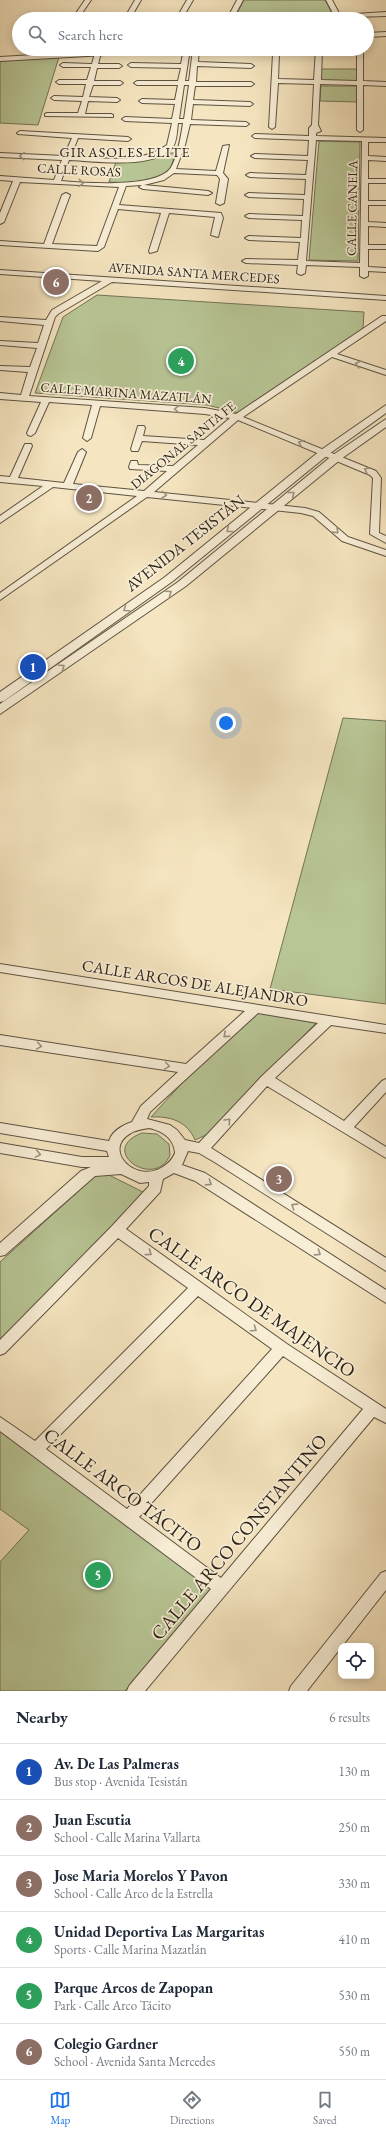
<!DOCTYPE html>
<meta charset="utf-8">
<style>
body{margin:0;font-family:"EB Garamond",serif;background:#f2f2f3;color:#1f2937}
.controls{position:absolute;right:12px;bottom:12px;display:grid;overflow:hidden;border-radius:8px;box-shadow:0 2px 10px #0003}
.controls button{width:36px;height:36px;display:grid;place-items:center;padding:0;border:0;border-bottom:1px solid #e0e1e3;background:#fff;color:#1f2937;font:20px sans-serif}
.you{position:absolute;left:226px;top:723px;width:14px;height:14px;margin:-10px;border:3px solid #fff;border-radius:50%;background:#1a73e8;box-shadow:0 0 0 6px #1a73e833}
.badge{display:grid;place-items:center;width:26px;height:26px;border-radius:50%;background:#1a73e8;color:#fff;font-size:13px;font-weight:700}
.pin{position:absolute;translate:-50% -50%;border:2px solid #fff;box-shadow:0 1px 4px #0006}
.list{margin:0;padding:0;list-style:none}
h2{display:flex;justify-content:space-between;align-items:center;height:52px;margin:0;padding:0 16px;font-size:17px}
h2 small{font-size:13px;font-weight:400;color:#747a83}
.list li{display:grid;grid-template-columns:26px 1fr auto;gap:12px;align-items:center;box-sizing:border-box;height:56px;padding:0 16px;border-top:1px solid #e0e1e3}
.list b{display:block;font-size:15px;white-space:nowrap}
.list p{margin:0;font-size:13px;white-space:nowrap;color:#747a83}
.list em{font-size:13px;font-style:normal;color:#747a83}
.icon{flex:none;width:22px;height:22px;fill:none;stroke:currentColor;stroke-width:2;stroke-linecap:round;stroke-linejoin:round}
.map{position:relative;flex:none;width:386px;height:1691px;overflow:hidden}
.search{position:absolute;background:#fff;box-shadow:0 2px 10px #0003;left:12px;right:12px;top:12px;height:44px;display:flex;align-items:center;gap:10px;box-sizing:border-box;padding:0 14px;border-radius:22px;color:#747a83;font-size:15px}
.sheet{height:388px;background:#fff}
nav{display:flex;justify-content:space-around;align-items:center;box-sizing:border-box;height:56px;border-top:1px solid #e0e1e3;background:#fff;font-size:11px;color:#747a83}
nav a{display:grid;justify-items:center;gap:2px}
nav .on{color:#1a73e8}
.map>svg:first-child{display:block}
.green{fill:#b8c595;stroke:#727456}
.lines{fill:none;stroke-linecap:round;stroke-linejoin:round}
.minor-casing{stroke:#5e5341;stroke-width:2}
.tertiary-casing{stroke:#5e5341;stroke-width:2}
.minor{fill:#f8eed6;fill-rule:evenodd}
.tertiary{fill:#f8eed6;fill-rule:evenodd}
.oneway{stroke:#9c9280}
.labels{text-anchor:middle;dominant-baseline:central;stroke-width:3.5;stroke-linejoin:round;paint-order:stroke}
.far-street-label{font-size:13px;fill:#2c2217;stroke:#f8eed6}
.far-neighbourhood-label{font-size:14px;letter-spacing:1px;fill:#2c2217;stroke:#f8eed6}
.street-label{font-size:16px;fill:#2c2217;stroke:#f8eed6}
.near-street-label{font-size:19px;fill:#2c2217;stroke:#f8eed6}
</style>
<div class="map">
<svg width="386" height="1691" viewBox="0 0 386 1691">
<rect width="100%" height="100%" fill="#f5e5c0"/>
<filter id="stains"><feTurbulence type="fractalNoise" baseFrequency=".005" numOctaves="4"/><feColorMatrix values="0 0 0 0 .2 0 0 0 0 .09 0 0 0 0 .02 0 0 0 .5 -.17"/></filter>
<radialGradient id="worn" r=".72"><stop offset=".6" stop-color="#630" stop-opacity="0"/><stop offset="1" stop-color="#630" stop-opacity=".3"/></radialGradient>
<g class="green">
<path d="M 244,0 L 325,0 L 333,15 L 234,19 Z"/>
<path d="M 59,57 L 38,125 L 0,123 L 0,61 Z"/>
<path d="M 320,69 L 358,69 L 358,82 L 320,81 Z"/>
<path d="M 321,86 L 358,86 L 358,102 L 320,101 Z"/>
<path d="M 319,141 L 360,142 L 358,261 L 309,260 Z"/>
<path d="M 163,153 L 175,153 C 174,158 172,166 169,171 C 159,184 124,183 109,182 L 116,162 Z"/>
<path d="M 97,295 L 364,312 L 363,329 L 239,413 L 207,405 L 35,393 L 63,317 Z"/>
<path d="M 343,718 L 386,721 L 386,1004 L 270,989 Z"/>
<path d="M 258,1013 L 316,1023 L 208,1134 L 195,1140 C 187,1121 170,1116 151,1117 L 193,1071 Z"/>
<path d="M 142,1133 L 157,1134 L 169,1144 L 170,1155 C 155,1191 96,1150 142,1133 Z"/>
<path d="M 101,1171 L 145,1193 L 0,1341 L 0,1262 Z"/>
<path d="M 0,1428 L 121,1522 L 213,1588 L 125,1691 L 0,1691 L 0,1562 L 29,1530 L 0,1509 Z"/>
</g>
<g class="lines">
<defs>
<g id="minor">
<path d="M 85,0 L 91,0 L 78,19 L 72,19 Z"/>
<path d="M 135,0 L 141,0 L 130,19 L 124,19 Z"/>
<path d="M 187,0 L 193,0 L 182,19 L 176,19 Z"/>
<path d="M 237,0 L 243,0 L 233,19 L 227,19 Z"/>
<path d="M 326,0 L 332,0 L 340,15 L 386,12 L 386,16 L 287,19 L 290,17 L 334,15 Z"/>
<path d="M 52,49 L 58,49 L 53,57 L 51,58 L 48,56 Z"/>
<path d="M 96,49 L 102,49 L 98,64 L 119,64 L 122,66 L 119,68 L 97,68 L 94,81 L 120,81 L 123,83 L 120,85 L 93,85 L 89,97 L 117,98 L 120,100 L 117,102 L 88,101 L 85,114 L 111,114 L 113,115 L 113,117 L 45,116 L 45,114 L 47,113 L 78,113 L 82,101 L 54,100 L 51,98 L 54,96 L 83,97 L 86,84 L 59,84 L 56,82 L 59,80 L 87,80 L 91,67 L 63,67 L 60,65 L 63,63 L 92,64 Z"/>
<path d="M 184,49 L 190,49 L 185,81 L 189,81 L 193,49 L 199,49 L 198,62 L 251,64 L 254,66 L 251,68 L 197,66 L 196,82 L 251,82 L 254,84 L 251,86 L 195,86 L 193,100 L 250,102 L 253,104 L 250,106 L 193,104 L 191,120 L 246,122 L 249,124 L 246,126 L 190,124 L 185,145 L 176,169 L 216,171 L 223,146 L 229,145 L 223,173 L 228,179 L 224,203 L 220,205 L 216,203 L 220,179 L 217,175 L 174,173 L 164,180 L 144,185 L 208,191 L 212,193 L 208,195 L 143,189 L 139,187 L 142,185 L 126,186 L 119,205 L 221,213 L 223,218 L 218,237 L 211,235 L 215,217 L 169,213 L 157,251 L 150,253 L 149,251 L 161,213 L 118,209 L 104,247 L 98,251 L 0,245 L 0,241 L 44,244 L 62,195 L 66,193 L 70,195 L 52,244 L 97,246 L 119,187 L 20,182 L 4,222 L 0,224 L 0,213 L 13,181 L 0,180 L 0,176 L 54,180 L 62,160 L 0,157 L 0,153 L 64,156 L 72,138 L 18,134 L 17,133 L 20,131 L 128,137 L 131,139 L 128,141 L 78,138 L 71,156 C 103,158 139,165 167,145 L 172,123 L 125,121 L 122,119 L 125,117 L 172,119 L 175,104 L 142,103 L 139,101 L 142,99 L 175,100 L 178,85 L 137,85 L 134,83 L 137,81 L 178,81 L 181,68 L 131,67 L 128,65 L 131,63 L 181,64 ZM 184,85 L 189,85 L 184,119 L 179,119 ZM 178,123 L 183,123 C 181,136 177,161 169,170 C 152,188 84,183 61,181 L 69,160 C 95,161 155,170 173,147 C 177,141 177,130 178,123 Z"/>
<path d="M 316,49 L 322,49 L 321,80 L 357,81 L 357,49 L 363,49 L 363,81 L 386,82 L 386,86 L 363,85 L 363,130 L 360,132 L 357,130 L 357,85 L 320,84 L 318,125 L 321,131 L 316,133 L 316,136 L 386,138 L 386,142 L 368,142 L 368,156 L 386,157 L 386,161 L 368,160 L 368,179 L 386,179 L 386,183 L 368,183 L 368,201 L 386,201 L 386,205 L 368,205 L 368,222 L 386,223 L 386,227 L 368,226 L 368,245 L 386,245 L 386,249 L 368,249 L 368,267 L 386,268 L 386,272 L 368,271 L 368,276 L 364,278 L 360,276 L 360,267 L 306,265 L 305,273 L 301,275 L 297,273 L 298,265 L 246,263 L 242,261 L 246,259 L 298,260 L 300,242 L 249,240 L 245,238 L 249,236 L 301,238 L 302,220 L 249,218 L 245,216 L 249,214 L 303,216 L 304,199 L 249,197 L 245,195 L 249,193 L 305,195 L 306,179 L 250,177 L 246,175 L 250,173 L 306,175 L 308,160 L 255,158 L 251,156 L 255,154 L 308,156 L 309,140 L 255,138 L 252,136 L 255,134 L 309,136 L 309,128 L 312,125 L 314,84 L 278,83 L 275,127 L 272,129 L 269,127 L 273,54 L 276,52 L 279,54 L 278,79 L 314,80 ZM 316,140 L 362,141 L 360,263 L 306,261 Z"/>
<path d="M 0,270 L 386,296 L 386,300 L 112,282 L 58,314 L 55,317 L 29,396 L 205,408 L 236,414 L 382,316 L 386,316 L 386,321 L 337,354 L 386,370 L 386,375 L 332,357 L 243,417 L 376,471 L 381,478 L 379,533 L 386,536 L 386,543 L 370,534 L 373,478 L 370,475 L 238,420 L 154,492 L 305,508 L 319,512 L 348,537 L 386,550 L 386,556 L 342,541 L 313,516 L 301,513 L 147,497 L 0,600 L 0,593 L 137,496 L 53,487 L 0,523 L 0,516 L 43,486 L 0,482 L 0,476 L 10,477 L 25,444 L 31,444 L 32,446 L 18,478 L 64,483 L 78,452 L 82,449 L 86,452 L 73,484 L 144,491 L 167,471 L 130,469 L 129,467 L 131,461 L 137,461 L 138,465 L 173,466 L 198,445 L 142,441 L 138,451 L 132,451 L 131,449 L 138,426 L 144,426 L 145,428 L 143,436 L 204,440 L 230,418 L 205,414 L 100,406 L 91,438 L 87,441 L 83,438 L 92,405 L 49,402 L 35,433 L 31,436 L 28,435 L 27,433 L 41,402 L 0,399 L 0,393 L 21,395 L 28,372 L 0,370 L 0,366 L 30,367 L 37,348 L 0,345 L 0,341 L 38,343 L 44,325 L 0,321 L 0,317 L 46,320 L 52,310 L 102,281 L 0,274 Z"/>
<path d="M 0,964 L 386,1025 L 386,1033 L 331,1025 L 275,1078 L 344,1121 L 382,1081 L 386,1079 L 386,1092 L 354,1127 L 386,1147 L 386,1158 L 267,1086 L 211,1148 L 386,1258 L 386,1271 L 216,1163 L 199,1153 L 188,1151 L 182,1165 L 205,1173 L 386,1290 L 386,1303 L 195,1181 L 174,1173 L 163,1179 L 160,1192 L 126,1229 L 287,1344 L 386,1409 L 386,1423 L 374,1417 L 145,1691 L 127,1691 L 129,1686 L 211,1589 L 0,1431 L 0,1417 L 35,1441 L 188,1288 L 118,1238 L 5,1353 L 0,1355 L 0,1340 L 112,1226 L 149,1186 L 149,1182 L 140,1183 L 121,1174 L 95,1176 L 5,1255 L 0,1256 L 0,1243 L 81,1171 L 91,1167 L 82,1167 L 0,1153 L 0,1143 L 82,1157 L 109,1157 L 107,1151 L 0,1133 L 0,1123 L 109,1141 C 112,1131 123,1125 132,1122 L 141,1106 L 178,1072 L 0,1045 L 0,1035 L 186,1064 L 245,1011 L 0,972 ZM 258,1013 L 318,1023 L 262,1076 L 199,1143 L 185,1140 L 177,1130 L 170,1125 L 147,1119 L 150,1112 ZM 149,1128 C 162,1131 174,1138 175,1153 C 172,1160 168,1164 161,1168 C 134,1183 102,1149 131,1133 C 136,1130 143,1129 149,1128 ZM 198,1296 L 272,1349 L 127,1509 L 46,1449 ZM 283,1356 L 363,1409 L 221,1578 L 139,1517 Z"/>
<path d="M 386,1571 L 386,1590 L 307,1691 L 289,1691 L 291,1686 L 381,1573 Z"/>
</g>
<g id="tertiary">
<path d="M 386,32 L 386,36 L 367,37 L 367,33 Z"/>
<path d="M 135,49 L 179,49 L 175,51 L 0,61 L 0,57 Z"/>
<path d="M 386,405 L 386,413 L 329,454 L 173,581 L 4,701 L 0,702 L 0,692 L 165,577 L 321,450 Z"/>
<path d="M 386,419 L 386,427 L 341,459 L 186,586 L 0,714 L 0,704 L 178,582 L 333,455 Z"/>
</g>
</defs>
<use href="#minor" class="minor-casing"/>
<use href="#tertiary" class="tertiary-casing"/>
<use href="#minor" class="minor"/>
<use href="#tertiary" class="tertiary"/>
</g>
<defs><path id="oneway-chevron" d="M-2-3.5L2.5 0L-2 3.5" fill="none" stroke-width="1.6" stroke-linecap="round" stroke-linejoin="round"/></defs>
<g class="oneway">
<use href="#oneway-chevron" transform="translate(22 156) rotate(-177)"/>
<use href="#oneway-chevron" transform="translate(81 183) rotate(4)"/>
<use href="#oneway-chevron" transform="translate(358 364) rotate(-161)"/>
<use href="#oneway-chevron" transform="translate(177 409) rotate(-176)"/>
<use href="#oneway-chevron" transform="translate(301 443) rotate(-158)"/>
<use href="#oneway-chevron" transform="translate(367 470) rotate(-152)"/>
<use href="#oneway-chevron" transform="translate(292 494) rotate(-39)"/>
<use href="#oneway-chevron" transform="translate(164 495) rotate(7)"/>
<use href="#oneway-chevron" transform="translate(229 530) rotate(141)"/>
<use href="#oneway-chevron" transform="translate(336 531) rotate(44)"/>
<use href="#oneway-chevron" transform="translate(169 593) rotate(-35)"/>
<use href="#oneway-chevron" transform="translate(126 609) rotate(145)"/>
<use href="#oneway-chevron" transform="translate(62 667) rotate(-35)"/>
<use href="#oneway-chevron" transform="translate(226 1035) rotate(138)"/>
<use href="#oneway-chevron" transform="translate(39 1046) rotate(9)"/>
<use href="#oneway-chevron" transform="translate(167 1066) rotate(9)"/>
<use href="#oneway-chevron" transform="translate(228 1121) rotate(-47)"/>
<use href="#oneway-chevron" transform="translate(38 1154) rotate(10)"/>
<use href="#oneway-chevron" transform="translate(209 1183) rotate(33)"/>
<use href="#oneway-chevron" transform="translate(294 1206) rotate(-147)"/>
<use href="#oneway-chevron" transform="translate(149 1253) rotate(36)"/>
<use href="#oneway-chevron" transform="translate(318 1253) rotate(33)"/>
<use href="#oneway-chevron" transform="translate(254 1329) rotate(35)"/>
</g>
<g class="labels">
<g class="far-street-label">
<text transform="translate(79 170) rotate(3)">CALLE ROSAS</text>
<text transform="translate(352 208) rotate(-89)">CALLE CANELA</text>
<text transform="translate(194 273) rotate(4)">AVENIDA SANTA MERCEDES</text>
<text transform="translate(126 393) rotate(4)">CALLE MARINA MAZATLÁN</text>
<text transform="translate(183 445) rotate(-39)">DIAGONAL SANTA FE</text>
</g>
<g class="far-neighbourhood-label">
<text x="125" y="152">GIRASOLES ELITE</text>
</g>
<g class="street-label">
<text transform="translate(185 543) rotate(-38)">AVENIDA TESISTÁN</text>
<text transform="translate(195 983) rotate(9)">CALLE ARCOS DE ALEJANDRO</text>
</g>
<g class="near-street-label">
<text transform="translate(252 1302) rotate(35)">CALLE ARCO DE MAJENCIO</text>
<text transform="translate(123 1490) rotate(37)">CALLE ARCO TÁCITO</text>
<text transform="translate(239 1537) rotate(-50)">CALLE ARCO CONSTANTINO</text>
</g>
</g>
<rect width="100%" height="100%" filter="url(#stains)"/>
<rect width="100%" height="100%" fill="url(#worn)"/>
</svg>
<div class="controls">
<button><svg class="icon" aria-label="locate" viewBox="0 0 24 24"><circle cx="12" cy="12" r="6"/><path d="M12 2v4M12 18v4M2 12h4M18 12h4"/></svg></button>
</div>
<div class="you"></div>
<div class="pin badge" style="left:33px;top:667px;background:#1a4fb4">1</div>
<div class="pin badge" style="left:89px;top:498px;background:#8d6e63">2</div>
<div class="pin badge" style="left:279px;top:1179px;background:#8d6e63">3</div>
<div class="pin badge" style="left:181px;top:361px;background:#2e9e5b">4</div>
<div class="pin badge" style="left:98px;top:1575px;background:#2e9e5b">5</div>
<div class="pin badge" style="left:56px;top:282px;background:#8d6e63">6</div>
<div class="search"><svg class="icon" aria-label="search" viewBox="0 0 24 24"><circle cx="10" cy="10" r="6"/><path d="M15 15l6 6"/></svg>Search here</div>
</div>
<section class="sheet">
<h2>Nearby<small>6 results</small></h2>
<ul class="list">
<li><span class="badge" style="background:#1a4fb4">1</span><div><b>Av. De Las Palmeras</b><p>Bus stop · Avenida Tesistán</p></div><em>130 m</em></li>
<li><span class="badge" style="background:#8d6e63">2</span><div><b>Juan Escutia</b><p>School · Calle Marina Vallarta</p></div><em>250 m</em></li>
<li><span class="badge" style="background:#8d6e63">3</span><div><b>Jose Maria Morelos Y Pavon</b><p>School · Calle Arco de la Estrella</p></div><em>330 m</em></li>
<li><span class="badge" style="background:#2e9e5b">4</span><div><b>Unidad Deportiva Las Margaritas</b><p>Sports · Calle Marina Mazatlán</p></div><em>410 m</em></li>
<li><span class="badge" style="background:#2e9e5b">5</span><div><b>Parque Arcos de Zapopan</b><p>Park · Calle Arco Tácito</p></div><em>530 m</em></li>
<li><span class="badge" style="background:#8d6e63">6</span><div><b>Colegio Gardner</b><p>School · Avenida Santa Mercedes</p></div><em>550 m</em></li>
</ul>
</section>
<nav>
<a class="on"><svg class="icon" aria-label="map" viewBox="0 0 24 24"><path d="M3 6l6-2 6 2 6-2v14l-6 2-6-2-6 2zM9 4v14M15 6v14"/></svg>Map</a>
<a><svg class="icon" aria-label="directions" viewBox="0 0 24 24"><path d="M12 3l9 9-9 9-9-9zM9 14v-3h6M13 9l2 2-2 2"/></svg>Directions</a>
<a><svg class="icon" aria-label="saved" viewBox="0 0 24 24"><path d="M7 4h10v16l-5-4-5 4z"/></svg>Saved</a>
</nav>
